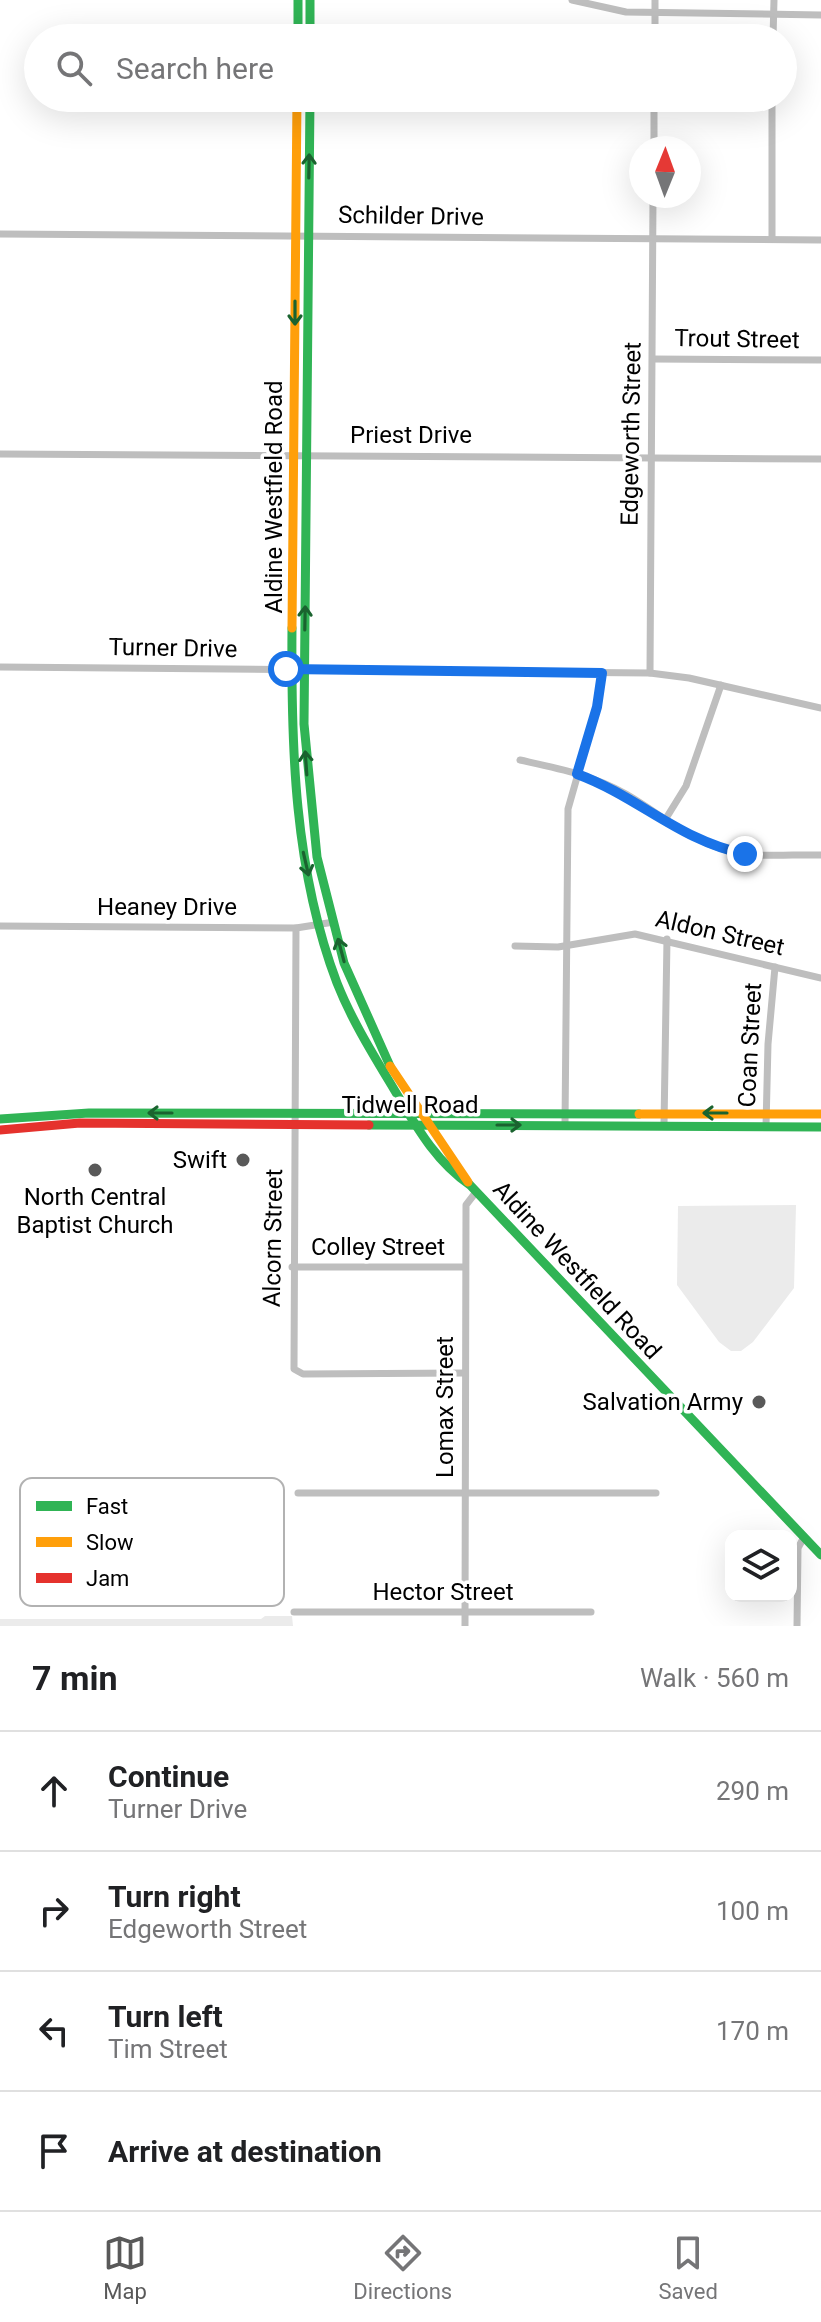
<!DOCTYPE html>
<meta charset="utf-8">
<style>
body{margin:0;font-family:Roboto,sans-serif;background:#f6f6f6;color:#202124}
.controls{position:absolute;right:24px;bottom:24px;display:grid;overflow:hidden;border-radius:16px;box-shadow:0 8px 32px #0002}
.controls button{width:72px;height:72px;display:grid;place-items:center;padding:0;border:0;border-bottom:2px solid #e0e0e0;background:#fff;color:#202124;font:40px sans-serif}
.compass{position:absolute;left:629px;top:136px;width:72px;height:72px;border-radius:50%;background:#fff;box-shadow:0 8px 32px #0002;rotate:1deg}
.stop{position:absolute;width:24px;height:24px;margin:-18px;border:6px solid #1a73e8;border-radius:50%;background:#fff}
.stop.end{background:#1a73e8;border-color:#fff;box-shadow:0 2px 8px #0008}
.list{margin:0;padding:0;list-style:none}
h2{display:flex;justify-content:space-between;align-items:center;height:104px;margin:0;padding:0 32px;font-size:34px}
h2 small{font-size:26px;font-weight:400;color:#757577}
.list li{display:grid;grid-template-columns:52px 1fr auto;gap:24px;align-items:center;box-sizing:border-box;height:120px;padding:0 32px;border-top:2px solid #e0e0e0}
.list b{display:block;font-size:30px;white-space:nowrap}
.list p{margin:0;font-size:26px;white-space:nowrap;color:#757577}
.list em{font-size:26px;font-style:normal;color:#757577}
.icon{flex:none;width:44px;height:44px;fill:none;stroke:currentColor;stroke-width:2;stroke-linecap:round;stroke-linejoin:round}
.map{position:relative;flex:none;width:821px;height:1626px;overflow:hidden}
.search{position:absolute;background:#fff;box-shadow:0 8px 32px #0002;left:24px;right:24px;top:24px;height:88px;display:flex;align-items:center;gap:20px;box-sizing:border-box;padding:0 28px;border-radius:44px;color:#757577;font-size:30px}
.sheet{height:584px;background:#fff}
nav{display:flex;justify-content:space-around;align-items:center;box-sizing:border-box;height:112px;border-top:2px solid #e0e0e0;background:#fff;font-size:22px;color:#757577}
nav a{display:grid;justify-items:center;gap:4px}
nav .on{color:#595959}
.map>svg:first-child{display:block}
.green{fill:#ebebeb}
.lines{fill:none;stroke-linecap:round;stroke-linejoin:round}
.street{stroke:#bebebe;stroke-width:7}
.fast{stroke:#30b455;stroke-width:9}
.slow{stroke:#ff9f0a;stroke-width:9}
.jam{stroke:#e5322d;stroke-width:9}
.oneway{stroke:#1a632f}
.route{stroke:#1a73e8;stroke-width:10}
.poi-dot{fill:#595959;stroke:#fff;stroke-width:3}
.labels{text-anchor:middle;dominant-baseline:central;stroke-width:7;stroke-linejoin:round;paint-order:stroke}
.street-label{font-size:24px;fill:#000;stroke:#fff}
.poi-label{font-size:24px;fill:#000;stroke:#fff;text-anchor:end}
.key{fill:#fff;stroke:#b2b2b2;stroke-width:2}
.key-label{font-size:22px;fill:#000}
</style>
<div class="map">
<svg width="821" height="1626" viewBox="0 0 821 1626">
<rect width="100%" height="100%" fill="#fff"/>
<g class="green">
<path d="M 796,1205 L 794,1288 L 753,1342 L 741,1351 L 731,1351 L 719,1342 L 677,1285 L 678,1206 Z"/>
<path d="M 265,1616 L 292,1616 L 293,1626 L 0,1626 L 0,1619 L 261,1619 Z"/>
</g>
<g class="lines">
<g class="street">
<path d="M 572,0 L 626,12 L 821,15"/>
<path d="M 655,38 L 655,0"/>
<path d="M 773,38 L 774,0"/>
<path d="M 336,98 L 654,100"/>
<path d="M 654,148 L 654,98"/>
<path d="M 0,234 L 821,240"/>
<path d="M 772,239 L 772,98"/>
<path d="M 653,359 L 821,360"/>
<path d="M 0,454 L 821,459"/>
<path d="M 0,667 L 650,673 L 689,678 L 821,708"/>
<path d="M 650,673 L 653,196"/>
<path d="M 520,760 C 556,768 593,775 626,794 C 659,813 685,837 722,849 C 755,859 788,854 821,855"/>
<path d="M 665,820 L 686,786 L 721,685"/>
<path d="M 0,926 L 296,928 L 334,922"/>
<path d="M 296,928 L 294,1369 L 303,1374 L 465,1373"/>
<path d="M 515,946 L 558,947 L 635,934 L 821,978"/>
<path d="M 565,1125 L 568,809 L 597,707 L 602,673"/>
<path d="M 664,1125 L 667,939"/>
<path d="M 766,1126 L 768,1044 L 775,967"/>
<path d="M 292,1267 L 465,1267"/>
<path d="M 298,1493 L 656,1493"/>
<path d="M 294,1612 L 591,1612"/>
<path d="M 465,1626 L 466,1205 L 476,1192"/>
<path d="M 797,1626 L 798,1548 L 804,1537"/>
</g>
<g class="fast">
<path d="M 298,0 L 298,38"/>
<path d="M 310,0 L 310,38"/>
<path d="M 310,98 L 304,724 L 317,857 L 344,963 L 390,1066"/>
<path d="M 292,628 C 291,747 294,870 337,983 C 352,1021 374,1056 395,1091 C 416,1126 435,1161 470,1185 L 821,1555"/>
<path d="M 0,1119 L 89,1113 L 639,1114"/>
<path d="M 369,1125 L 821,1127"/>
</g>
<g class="slow">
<path d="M 292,628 L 297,98"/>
<path d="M 390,1066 L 468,1182"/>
<path d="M 639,1114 L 821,1114"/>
</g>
<path class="jam" d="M 0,1130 L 80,1123 L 369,1125"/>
</g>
<defs><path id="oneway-shaft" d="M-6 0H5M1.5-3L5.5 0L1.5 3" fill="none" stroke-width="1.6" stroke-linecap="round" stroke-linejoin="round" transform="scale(2)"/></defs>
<g class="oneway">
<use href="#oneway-shaft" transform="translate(309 166) rotate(-89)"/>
<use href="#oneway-shaft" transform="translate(295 313) rotate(90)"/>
<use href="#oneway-shaft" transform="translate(305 618) rotate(-89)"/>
<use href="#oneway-shaft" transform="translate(306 763) rotate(-94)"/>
<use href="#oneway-shaft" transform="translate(306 864) rotate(77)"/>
<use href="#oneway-shaft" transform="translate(341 950) rotate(-105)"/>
<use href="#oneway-shaft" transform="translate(160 1113) rotate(-180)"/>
<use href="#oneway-shaft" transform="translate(715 1113) rotate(-180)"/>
<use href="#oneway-shaft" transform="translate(509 1125)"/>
</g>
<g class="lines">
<path class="route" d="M 286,669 L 602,673 L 597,707 L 577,774 C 639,797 680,841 745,854"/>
</g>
<g class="poi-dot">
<circle cx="243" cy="1160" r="8"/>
<circle cx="95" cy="1170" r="8"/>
<circle cx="759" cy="1402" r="8"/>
</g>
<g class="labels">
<g class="street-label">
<text transform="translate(411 216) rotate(1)">Schilder Drive</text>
<text transform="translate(737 339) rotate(1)">Trout Street</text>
<text transform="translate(631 434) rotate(-89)">Edgeworth Street</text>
<text x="411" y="435">Priest Drive</text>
<text transform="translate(274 497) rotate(-90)">Aldine Westfield Road</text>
<text transform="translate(173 648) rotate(1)">Turner Drive</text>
<text x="167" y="907">Heaney Drive</text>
<text transform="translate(720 933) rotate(13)">Aldon Street</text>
<text transform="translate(750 1045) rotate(-87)">Coan Street</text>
<text x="410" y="1105">Tidwell Road</text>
<text transform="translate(273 1238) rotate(-89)">Alcorn Street</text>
<text x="378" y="1247">Colley Street</text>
<text transform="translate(577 1270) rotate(47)">Aldine Westfield Road</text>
<text transform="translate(445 1407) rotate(-90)">Lomax Street</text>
<text x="443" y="1592">Hector Street</text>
</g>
<g class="poi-label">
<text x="227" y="1160">Swift</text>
<text x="95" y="1197" text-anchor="middle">North Central<tspan x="95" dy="28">Baptist Church</tspan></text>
<text x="743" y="1402">Salvation Army</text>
</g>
</g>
<rect x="20" y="1478" width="264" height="128" rx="12" class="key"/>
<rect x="36" y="1501" width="36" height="10" fill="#30b455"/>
<rect x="36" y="1537" width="36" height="10" fill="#ff9f0a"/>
<rect x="36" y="1573" width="36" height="10" fill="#e5322d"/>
<g class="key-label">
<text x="86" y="1514">Fast</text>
<text x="86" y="1550">Slow</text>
<text x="86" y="1586">Jam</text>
</g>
</svg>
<div class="controls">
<button><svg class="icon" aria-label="layers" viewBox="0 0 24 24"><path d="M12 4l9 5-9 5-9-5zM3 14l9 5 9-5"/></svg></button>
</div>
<svg class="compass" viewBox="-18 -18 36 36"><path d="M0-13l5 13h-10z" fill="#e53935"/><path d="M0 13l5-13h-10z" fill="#757577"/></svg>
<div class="stop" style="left:286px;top:669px"></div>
<div class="stop end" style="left:745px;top:854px"></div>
<div class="search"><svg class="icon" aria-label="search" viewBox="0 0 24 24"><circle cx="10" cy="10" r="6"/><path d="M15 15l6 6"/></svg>Search here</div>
</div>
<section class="sheet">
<h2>7 min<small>Walk · 560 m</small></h2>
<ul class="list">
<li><svg class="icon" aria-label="ahead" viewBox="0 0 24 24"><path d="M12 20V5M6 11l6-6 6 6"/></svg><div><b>Continue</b><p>Turner Drive</p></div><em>290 m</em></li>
<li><svg class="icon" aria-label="right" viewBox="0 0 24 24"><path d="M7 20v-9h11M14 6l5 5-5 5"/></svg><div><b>Turn right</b><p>Edgeworth Street</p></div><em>100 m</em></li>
<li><svg class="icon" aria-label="left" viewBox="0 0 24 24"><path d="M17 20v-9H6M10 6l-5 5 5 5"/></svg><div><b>Turn left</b><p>Tim Street</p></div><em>170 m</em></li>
<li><svg class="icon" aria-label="arrive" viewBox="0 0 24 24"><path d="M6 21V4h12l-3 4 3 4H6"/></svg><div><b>Arrive at destination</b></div></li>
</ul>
</section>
<nav>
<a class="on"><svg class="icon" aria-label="map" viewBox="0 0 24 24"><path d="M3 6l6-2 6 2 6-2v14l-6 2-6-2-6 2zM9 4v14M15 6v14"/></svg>Map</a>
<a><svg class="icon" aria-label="directions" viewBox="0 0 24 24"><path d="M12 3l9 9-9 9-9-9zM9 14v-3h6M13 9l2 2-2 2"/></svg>Directions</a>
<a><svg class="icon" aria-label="saved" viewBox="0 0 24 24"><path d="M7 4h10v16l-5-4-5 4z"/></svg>Saved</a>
</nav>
